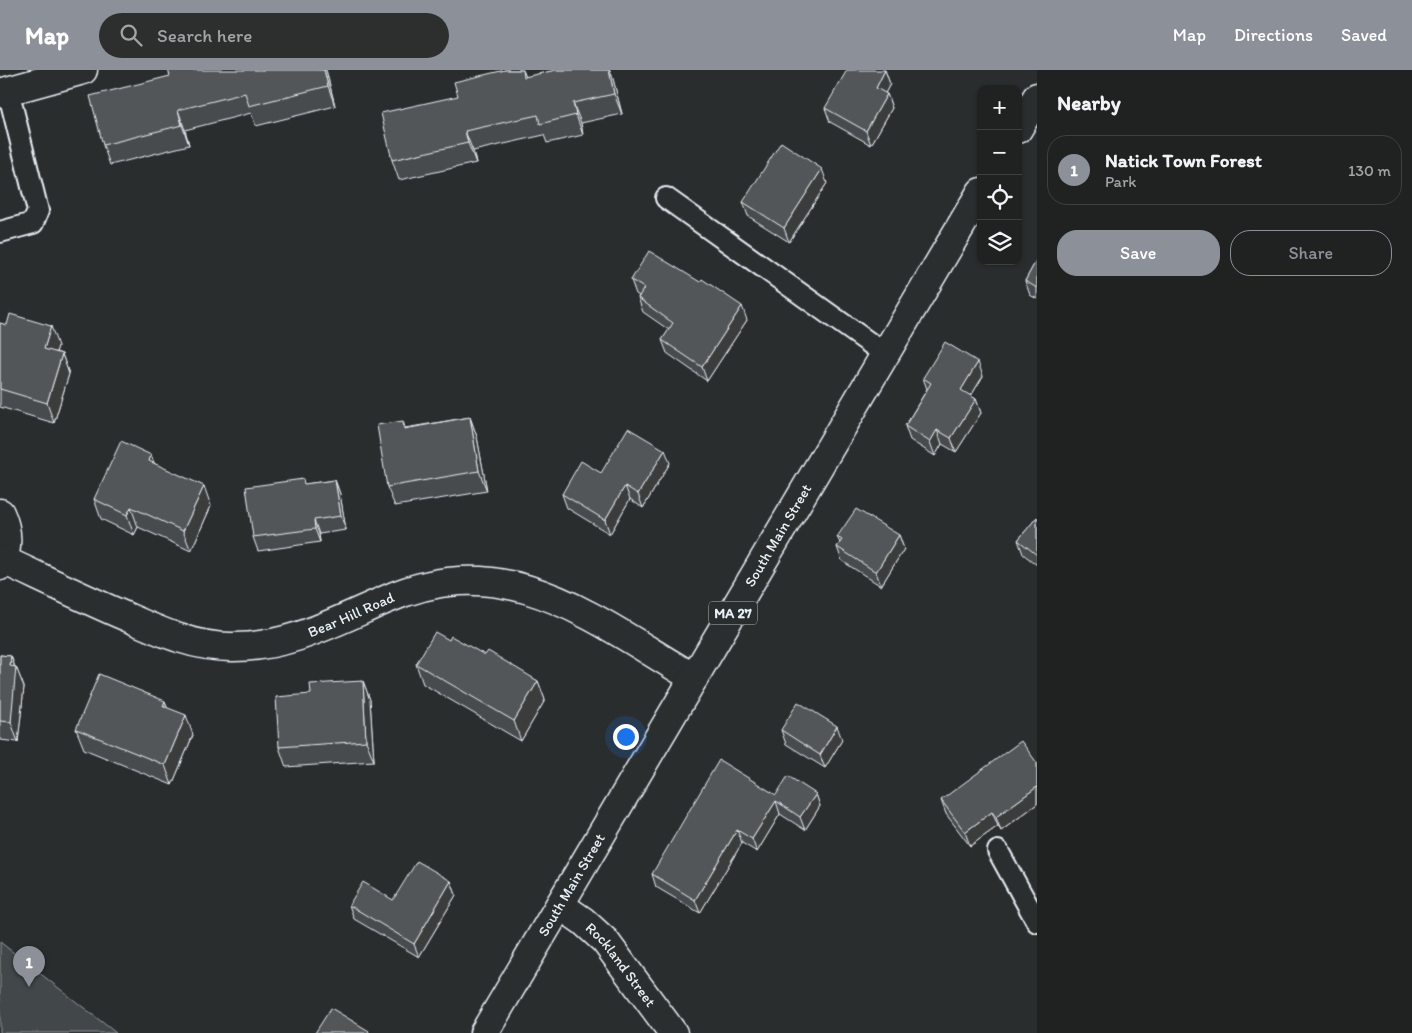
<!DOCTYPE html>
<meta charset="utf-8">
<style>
body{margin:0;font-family:Itim,sans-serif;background:#2d2f2f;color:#f1f3f6}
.controls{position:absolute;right:15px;top:15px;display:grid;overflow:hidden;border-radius:10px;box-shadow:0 1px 4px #0004}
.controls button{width:45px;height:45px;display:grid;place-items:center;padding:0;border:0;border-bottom:1px solid #3d3f40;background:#202222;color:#f1f3f6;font:25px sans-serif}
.you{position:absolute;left:625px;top:666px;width:18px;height:18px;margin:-12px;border:4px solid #fff;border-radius:50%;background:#1a73e8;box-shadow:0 0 0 8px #1a73e833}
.badge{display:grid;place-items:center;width:32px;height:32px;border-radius:50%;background:#8c9099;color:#fff;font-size:16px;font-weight:700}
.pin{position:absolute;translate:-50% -41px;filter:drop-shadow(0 1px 2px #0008)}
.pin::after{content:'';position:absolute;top:26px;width:18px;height:15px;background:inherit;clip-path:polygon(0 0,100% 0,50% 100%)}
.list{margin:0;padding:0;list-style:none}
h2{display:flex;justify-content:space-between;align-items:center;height:65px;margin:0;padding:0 20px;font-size:21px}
h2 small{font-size:16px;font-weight:400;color:#a2a4a5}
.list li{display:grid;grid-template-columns:32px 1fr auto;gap:15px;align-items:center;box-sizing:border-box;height:70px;margin:0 10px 10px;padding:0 10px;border:1px solid #3d3f40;border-radius:20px}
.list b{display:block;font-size:19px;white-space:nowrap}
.list p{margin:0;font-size:16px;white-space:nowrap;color:#a2a4a5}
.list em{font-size:16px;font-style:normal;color:#a2a4a5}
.actions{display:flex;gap:10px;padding:15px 20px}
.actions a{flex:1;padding:11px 0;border:1px solid #8c9099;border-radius:20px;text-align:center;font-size:18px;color:#8c9099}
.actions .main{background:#8c9099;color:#fff}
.icon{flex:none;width:28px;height:28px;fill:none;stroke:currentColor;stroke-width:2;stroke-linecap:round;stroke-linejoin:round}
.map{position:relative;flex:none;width:1037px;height:963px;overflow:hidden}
header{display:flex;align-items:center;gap:30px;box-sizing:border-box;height:70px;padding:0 25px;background:#8c9099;color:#fff}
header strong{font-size:24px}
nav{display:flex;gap:28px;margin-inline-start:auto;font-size:18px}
.search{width:350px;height:45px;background:#2d2f2f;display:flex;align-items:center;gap:12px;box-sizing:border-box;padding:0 18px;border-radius:28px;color:#a2a4a5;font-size:19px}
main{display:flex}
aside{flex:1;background:#202222}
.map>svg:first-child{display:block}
.green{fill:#424648;stroke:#959ca0}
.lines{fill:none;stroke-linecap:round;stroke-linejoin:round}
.service-casing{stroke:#e8f1f8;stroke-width:24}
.minor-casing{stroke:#e8f1f8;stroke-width:31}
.tertiary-casing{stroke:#e8f1f8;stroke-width:31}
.primary-casing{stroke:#e8f1f8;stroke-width:31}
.service{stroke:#2a2d2e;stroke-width:20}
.minor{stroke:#2a2d2e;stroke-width:28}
.tertiary{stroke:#2a2d2e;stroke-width:28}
.primary{stroke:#2a2d2e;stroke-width:28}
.wall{fill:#474b4d;stroke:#e8f1f8}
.shaded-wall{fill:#3a3d3e;stroke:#e8f1f8}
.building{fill:#535759;stroke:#e8f1f8}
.labels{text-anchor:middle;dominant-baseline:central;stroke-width:4.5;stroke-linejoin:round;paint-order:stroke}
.shield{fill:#2a2d2e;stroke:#afb6bb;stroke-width:1}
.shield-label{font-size:14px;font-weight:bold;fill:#e8f1f8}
.street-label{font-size:15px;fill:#e8f1f8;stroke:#2a2d2e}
</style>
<header>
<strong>Map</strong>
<div class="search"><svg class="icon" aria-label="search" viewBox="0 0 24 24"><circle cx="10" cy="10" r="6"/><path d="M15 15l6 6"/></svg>Search here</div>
<nav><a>Map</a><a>Directions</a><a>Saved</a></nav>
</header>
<main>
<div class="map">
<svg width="1037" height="963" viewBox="0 0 1037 963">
<rect width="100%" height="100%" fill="#2a2d2e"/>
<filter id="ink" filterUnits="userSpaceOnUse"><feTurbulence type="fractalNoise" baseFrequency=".02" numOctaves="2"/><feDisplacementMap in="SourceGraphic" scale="10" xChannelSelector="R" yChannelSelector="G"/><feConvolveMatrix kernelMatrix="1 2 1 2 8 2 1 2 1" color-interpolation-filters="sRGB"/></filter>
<g filter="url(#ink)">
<path class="green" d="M 0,872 L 116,963 L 0,963 Z"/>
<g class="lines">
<defs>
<g id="service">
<path d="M 666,128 L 885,284"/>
<path d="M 0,162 L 33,153 L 38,141 L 8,20"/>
<path d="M 998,781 L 1037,852"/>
</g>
<g id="minor">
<path d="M 0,23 L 83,0"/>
<path d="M 0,443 C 8,460 9,479 0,496"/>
<path id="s1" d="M 3,490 C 44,509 85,529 127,547 C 161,562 194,577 231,577 C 288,578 334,552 385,530 C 507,475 593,549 694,608"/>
</g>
<g id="tertiary">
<path id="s2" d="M 560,835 L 583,851 L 605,871 L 673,963"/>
</g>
<g id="primary">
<path d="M 1018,59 L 1037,27"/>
<path id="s3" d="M 484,963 L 981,122"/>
</g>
</defs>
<use href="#service" class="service-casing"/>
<use href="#minor" class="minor-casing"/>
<use href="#tertiary" class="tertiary-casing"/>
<use href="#primary" class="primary-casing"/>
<use href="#service" class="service"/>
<use href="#minor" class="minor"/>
<use href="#tertiary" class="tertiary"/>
<use href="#primary" class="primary"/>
</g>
<g class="wall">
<path d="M 326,0 L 335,36 L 256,56 L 251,43 L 185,60 L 189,75 L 110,95 L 103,75 L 170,6 Z"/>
<path d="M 505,0 L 523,0 L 526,7 L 556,0 L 610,0 L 613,9 L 622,44 L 581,53 L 583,65 L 547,73 L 544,65 L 473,81 L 476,93 L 399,110 L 392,90 L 458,26 Z"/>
<path d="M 885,0 L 890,14 L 885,23 L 887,24 L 892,38 L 871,75 L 830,52 L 825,38 Z"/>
<path d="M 827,113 L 789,172 L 748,146 L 743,132 Z"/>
<path d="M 1037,189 L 1037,229 L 1030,225 L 1025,211 Z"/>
<path d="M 631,210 L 747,250 L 707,311 L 667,283 L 662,270 L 669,260 L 643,242 L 638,228 L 639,226 L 636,224 Z"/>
<path d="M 0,253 L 58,276 L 56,282 L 62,284 L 69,304 L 54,353 L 0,337 Z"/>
<path d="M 983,306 L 971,326 L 976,329 L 981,343 L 956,382 L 942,374 L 935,386 L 910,370 L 905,356 L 927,319 L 923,308 Z"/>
<path d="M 470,347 L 477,367 L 487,421 L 395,436 L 387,417 L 403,351 L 405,358 Z"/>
<path d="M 154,393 L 211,436 L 191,481 L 138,457 L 134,465 L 101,449 L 94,429 Z"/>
<path d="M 670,393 L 643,438 L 630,429 L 610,464 L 567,438 L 562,424 L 601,403 Z"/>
<path d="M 335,410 L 340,424 L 346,460 L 319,464 L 320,472 L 258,481 L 253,467 L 305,414 Z"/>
<path d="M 1037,447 L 1037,495 L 1023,484 L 1018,470 Z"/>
<path d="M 899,465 L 904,479 L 881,516 L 842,491 L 837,477 L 840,473 L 837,467 Z"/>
<path d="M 449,570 L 485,585 L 538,611 L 545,630 L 521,671 L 423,614 L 416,594 Z"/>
<path d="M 0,585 L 11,586 L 15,597 L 16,597 L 24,617 L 18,672 L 0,670 Z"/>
<path d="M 363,611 L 370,630 L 374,691 L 286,697 L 279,677 L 311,624 Z"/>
<path d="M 168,638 L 193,665 L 172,715 L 84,679 L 76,659 Z"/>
<path d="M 781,660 L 842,670 L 825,698 L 786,674 Z"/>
<path d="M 1037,693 L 1037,734 L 1001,761 L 998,756 L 970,776 L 946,744 L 941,730 Z"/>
<path d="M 816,724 L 820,736 L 805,760 L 780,744 L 757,782 L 742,773 L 700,843 L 656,817 L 652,804 L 776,725 Z"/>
<path d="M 451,811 L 456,825 L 419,887 L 354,849 L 349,835 L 393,830 Z"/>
</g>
<g class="shaded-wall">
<path d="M 324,0 L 326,0 L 335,36 L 328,16 Z"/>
<path d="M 609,0 L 610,0 L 613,9 L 622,44 L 614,24 Z"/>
<path d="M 885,0 L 890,14 L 881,31 L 876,18 Z"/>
<path d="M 887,24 L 892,38 L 871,75 L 866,61 Z"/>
<path d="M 573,33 L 581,53 L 583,65 L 576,45 Z"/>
<path d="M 178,40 L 185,60 L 189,75 L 182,55 Z"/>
<path d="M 465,61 L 473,81 L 476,93 L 468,73 Z"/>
<path d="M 822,99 L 827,113 L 789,172 L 784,158 Z"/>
<path d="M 742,236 L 747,250 L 707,311 L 702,297 Z"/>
<path d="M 51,256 L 58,276 L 51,299 L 44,279 Z"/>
<path d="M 62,284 L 69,304 L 54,353 L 47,333 Z"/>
<path d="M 978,292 L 983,306 L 966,334 L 961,320 Z"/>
<path d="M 976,329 L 981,343 L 956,382 L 951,368 Z"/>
<path d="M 470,347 L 477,367 L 487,421 L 479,401 Z"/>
<path d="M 937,360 L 942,374 L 935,386 L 930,372 Z"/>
<path d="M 665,380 L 670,393 L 643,438 L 638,424 Z"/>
<path d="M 151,385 L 159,405 L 149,391 Z"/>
<path d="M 335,410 L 340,424 L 346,460 L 341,446 Z"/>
<path d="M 204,416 L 211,436 L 191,481 L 183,461 Z"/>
<path d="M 625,416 L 630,429 L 610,464 L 605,450 Z"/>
<path d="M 131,437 L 138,457 L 134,465 L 127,445 Z"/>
<path d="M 314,450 L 319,464 L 320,472 L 315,459 Z"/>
<path d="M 899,465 L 904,479 L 881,516 L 876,502 Z"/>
<path d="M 11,586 L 16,601 L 16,597 L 24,617 L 18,672 L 11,652 L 10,596 Z"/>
<path d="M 363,611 L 370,630 L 374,691 L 366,671 Z"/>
<path d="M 538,611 L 545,630 L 521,671 L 514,651 Z"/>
<path d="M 165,631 L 172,651 L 163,636 Z"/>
<path d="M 186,645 L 193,665 L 172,715 L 165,695 Z"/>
<path d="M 837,656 L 842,670 L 825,698 L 820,685 Z"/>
<path d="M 1037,717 L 1037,734 L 1001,761 L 996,747 Z"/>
<path d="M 816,724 L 820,736 L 805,760 L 800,747 Z"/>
<path d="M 776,731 L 780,744 L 757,782 L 752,769 Z"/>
<path d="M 992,742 L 998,756 L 970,776 L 965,762 Z"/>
<path d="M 737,760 L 742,773 L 700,843 L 695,830 Z"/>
<path d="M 451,811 L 456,825 L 419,887 L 414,874 Z"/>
</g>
<g class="building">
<path d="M 168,0 L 324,0 L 328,16 L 249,36 L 245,23 L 178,40 L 182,55 L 103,75 L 90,26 L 170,6 Z"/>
<path d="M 505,0 L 523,0 L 524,7 L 556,0 L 609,0 L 614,24 L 573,33 L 576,45 L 540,54 L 538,45 L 465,61 L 468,73 L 392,90 L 381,43 L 458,26 L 454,12 Z"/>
<path d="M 847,0 L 885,0 L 876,18 L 887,24 L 866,61 L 825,38 Z"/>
<path d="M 781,72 L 822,99 L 784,158 L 743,132 Z"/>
<path d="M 649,181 L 700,212 L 702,209 L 742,236 L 702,297 L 662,270 L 673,253 L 638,228 L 644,218 L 631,210 Z"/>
<path d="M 1037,189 L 1037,218 L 1025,211 Z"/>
<path d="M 10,244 L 51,256 L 44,279 L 62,284 L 47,333 L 0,319 L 0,253 L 7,255 Z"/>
<path d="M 945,272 L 978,292 L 961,320 L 976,329 L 951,368 L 937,360 L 930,372 L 905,356 L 931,313 L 923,308 Z"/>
<path d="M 470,347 L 479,401 L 387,417 L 377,355 L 403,351 L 404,359 Z"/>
<path d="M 628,358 L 665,380 L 638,424 L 625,416 L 605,450 L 562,424 L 581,391 L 601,403 Z"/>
<path d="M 121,371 L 151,385 L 149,391 L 204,416 L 183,461 L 131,437 L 127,445 L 94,429 Z"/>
<path d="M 303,409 L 304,414 L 335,410 L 341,446 L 314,450 L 315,459 L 253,467 L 246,417 Z"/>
<path d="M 856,439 L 899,465 L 876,502 L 837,477 L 842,470 L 837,467 Z"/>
<path d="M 1037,447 L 1037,485 L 1018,470 Z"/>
<path d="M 435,562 L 449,570 L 451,566 L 485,585 L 488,581 L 538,611 L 514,651 L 416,594 Z"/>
<path d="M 0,585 L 11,586 L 10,596 L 16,597 L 11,652 L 0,651 Z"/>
<path d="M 99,604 L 165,631 L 163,636 L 186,645 L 165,695 L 76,659 Z"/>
<path d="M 363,611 L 366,671 L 279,677 L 276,627 L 311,624 L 310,614 Z"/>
<path d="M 798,632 L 837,656 L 820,685 L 781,660 Z"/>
<path d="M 1021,671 L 1037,693 L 1037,717 L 996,747 L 992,742 L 965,762 L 941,730 Z"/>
<path d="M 719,690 L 776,725 L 788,706 L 816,724 L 800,747 L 776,731 L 752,769 L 737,760 L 695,830 L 652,804 Z"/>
<path d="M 417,791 L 451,811 L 414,874 L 349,835 L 363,812 L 393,830 Z"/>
<path d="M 331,938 L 369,961 L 368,963 L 315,963 Z"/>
</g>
</g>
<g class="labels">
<rect class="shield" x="709" y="531.5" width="48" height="23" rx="4"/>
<g class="shield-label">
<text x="733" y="543">MA 27</text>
</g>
<g class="street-label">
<text stroke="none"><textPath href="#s3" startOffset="578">South Main Street</textPath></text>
<text stroke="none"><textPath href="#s1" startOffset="371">Bear Hill Road</textPath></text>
<text stroke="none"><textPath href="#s3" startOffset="172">South Main Street</textPath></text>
<text stroke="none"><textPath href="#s2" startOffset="86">Rockland Street</textPath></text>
</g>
</g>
</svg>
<div class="controls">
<button>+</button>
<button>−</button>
<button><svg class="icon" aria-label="locate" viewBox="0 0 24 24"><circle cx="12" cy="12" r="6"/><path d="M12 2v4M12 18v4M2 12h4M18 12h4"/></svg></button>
<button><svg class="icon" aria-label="layers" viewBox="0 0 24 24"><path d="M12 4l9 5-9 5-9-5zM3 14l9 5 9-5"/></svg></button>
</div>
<div class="you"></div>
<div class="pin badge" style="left:29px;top:917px">1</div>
</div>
<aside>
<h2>Nearby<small></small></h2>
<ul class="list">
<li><span class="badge">1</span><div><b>Natick Town Forest</b><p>Park</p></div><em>130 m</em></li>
</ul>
<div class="actions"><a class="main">Save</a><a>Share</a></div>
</aside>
</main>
